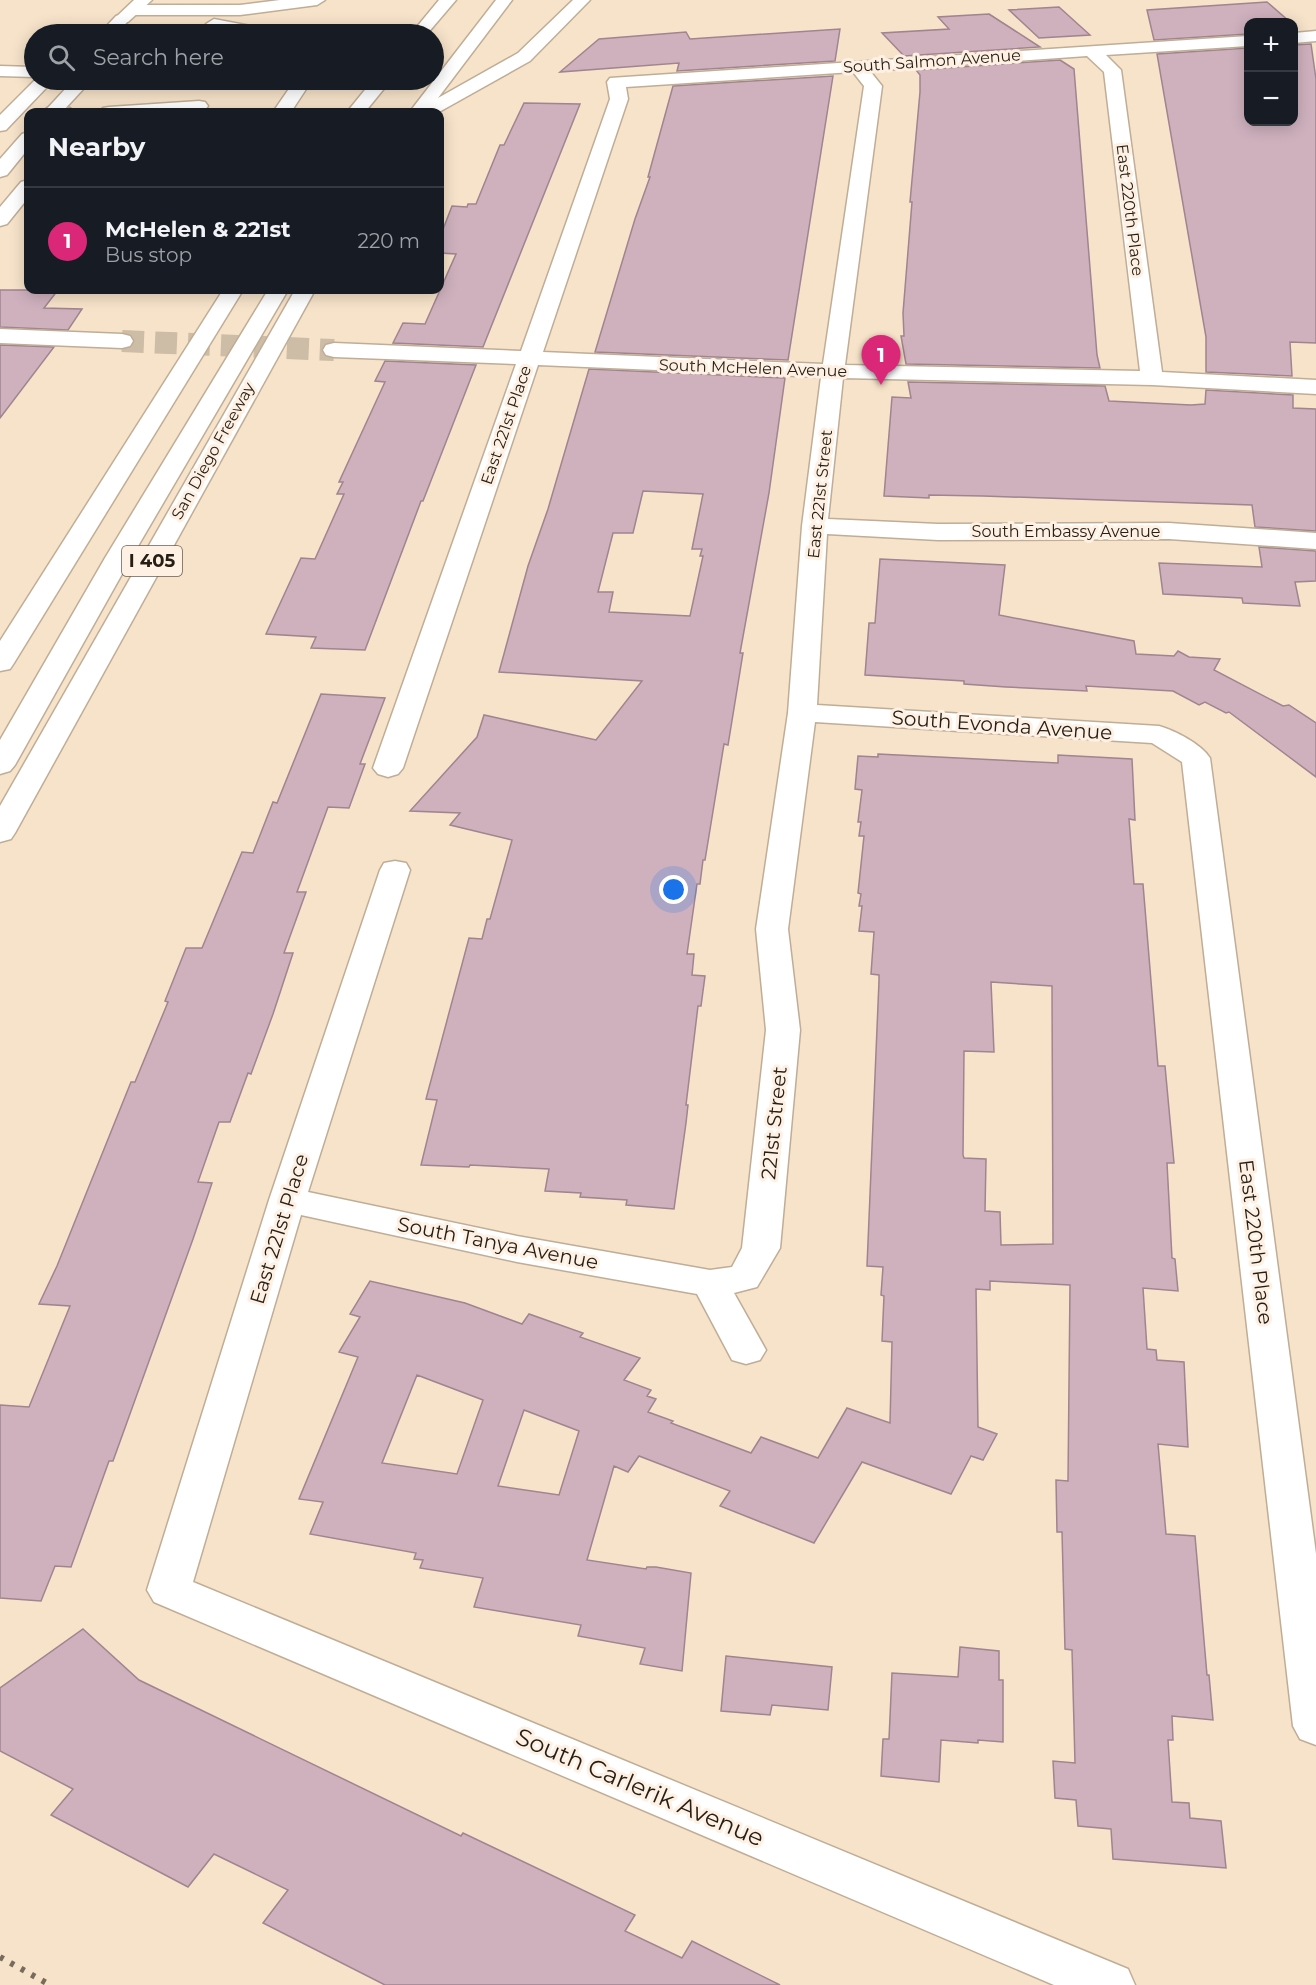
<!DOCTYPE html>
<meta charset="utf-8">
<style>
body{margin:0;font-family:Montserrat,sans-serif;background:#242831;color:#f1f3f6}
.controls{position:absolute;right:18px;top:18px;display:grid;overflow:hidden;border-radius:12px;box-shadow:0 3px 15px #0003}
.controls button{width:54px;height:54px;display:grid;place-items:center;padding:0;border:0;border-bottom:2px solid #363941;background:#171b24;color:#f1f3f6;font:30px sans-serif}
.you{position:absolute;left:674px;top:890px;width:21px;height:21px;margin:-15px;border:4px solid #fff;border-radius:50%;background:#1a73e8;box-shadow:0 0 0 9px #1a73e833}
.badge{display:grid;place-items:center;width:39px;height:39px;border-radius:50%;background:#db2777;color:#fff;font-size:20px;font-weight:700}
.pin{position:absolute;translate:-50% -50px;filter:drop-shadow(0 2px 3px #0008)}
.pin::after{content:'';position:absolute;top:32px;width:21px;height:18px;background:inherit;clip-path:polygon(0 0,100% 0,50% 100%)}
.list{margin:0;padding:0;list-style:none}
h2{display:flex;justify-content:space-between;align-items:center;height:78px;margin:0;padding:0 24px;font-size:26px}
h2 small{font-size:20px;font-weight:400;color:#9ea1a6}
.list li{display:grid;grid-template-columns:39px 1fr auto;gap:18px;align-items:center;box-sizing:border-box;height:108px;padding:0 24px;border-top:2px solid #363941}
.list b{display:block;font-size:22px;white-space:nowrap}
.list p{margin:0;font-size:20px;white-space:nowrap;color:#9ea1a6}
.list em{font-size:20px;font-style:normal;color:#9ea1a6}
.icon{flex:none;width:33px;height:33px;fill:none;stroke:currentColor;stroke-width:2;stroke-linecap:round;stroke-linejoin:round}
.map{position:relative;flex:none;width:1316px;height:1985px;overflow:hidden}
.search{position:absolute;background:#171b24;box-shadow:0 3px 15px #0003;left:24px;top:24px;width:420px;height:66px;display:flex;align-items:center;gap:15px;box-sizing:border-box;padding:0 21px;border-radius:33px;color:#9ea1a6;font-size:22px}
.panel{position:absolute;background:#171b24;box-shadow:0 3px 15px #0003;left:24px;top:108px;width:420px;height:186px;border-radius:12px}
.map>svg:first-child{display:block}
.building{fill:#cfb1be;stroke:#a08490;stroke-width:1.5;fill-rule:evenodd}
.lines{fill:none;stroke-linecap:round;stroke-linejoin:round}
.street-tunnel{stroke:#cdbca6;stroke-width:22;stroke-dasharray:22 11;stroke-linecap:butt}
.street-casing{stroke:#c0ad96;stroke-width:3}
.secondary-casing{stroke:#c0ad96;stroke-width:3}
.primary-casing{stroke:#c0ad96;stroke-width:3}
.highway-casing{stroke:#c0ad96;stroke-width:3}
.street{fill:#fff;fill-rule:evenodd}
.secondary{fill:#fff;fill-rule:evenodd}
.primary{fill:#fff;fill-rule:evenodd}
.highway{fill:#fff;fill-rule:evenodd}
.rail{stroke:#776b5c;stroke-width:6;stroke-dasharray:4 8;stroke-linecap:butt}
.labels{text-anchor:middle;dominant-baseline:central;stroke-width:6;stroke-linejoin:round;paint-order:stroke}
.far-street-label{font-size:16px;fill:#251e15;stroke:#fef1e3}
.shield{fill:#fef1e3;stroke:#665d53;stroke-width:1.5}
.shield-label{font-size:18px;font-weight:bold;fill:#251e15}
.street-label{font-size:20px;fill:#251e15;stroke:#fef1e3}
.near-street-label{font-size:24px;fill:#251e15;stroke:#fef1e3}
</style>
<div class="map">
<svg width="1316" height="1985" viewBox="0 0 1316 1985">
<rect width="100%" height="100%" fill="#f7e3ca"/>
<g class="building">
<path d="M 1267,2 L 1290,22 L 1248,22 L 1248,34 L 1154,40 L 1147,10 Z"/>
<path d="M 1059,7 L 1090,35 L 1039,38 L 1009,10 Z"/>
<path d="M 989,14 L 1040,47 L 904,56 L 882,33 L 949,29 L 938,17 Z"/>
<path d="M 840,29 L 835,61 L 677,71 L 679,63 L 560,72 L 599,39 L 686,32 L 690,39 Z"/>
<path d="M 1311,44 L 1316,79 L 1316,343 L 1290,342 L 1292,376 L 1206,372 L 1206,337 L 1157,54 L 1248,48 L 1248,122 L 1293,122 L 1293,45 Z"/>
<path d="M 1060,60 L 1074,69 L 1097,355 L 1100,368 L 906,364 L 901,336 L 904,336 L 903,313 L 912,202 L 910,202 L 920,92 L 920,75 L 916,70 Z"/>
<path d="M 833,76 L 788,360 L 595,352 L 635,219 L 650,177 L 648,177 L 673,86 Z"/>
<path d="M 524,103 L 580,104 L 483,347 L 393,343 L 403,323 L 425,324 L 456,254 L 440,253 L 440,237 L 452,206 L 467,207 L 468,204 L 476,204 L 500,145 L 504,145 Z"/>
<path d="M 0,290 L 58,290 L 44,308 L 82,309 L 68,330 L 0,327 Z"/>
<path d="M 0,345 L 54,347 L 0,418 Z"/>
<path d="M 385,361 L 476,365 L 423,501 L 421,501 L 365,650 L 311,648 L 316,637 L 266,634 L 301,558 L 315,559 L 344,494 L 337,494 L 343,482 L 339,482 L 385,382 L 375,381 Z"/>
<path d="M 589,369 L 785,378 L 769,493 L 740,653 L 743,653 L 728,745 L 724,744 L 705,860 L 703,860 L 700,884 L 697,884 L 687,954 L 694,954 L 692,975 L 705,976 L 701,1006 L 698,1006 L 686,1105 L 688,1105 L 686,1123 L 674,1209 L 626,1205 L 627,1200 L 580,1197 L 581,1193 L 545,1191 L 549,1169 L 470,1165 L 469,1167 L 421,1165 L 437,1100 L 426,1099 L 469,938 L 482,939 L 487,919 L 490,919 L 512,840 L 450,825 L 460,813 L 410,811 L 477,737 L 484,715 L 596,740 L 642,681 L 499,672 L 528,566 L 548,509 ZM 643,491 L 703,494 L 692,549 L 702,549 L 700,556 L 703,556 L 690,616 L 609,612 L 613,592 L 598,592 L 613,533 L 633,533 Z"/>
<path d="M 908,382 L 1105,386 L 1109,401 L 1191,405 L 1205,404 L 1206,390 L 1293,395 L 1293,408 L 1316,409 L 1316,531 L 1255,527 L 1252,505 L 983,496 L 929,495 L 929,498 L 884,496 L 892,397 L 911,398 Z"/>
<path d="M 1259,547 L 1316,551 L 1316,581 L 1295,582 L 1300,606 L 1243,603 L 1242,598 L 1163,594 L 1159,563 L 1262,567 Z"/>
<path d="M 880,559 L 1005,565 L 999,615 L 1134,641 L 1136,654 L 1174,656 L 1178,651 L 1189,657 L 1220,659 L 1214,670 L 1283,706 L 1289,705 L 1316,723 L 1316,777 L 1229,712 L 1226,713 L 1205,702 L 1199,705 L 1173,691 L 1086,686 L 1087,691 L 1006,687 L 964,684 L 964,681 L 865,675 L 869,623 L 875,623 Z"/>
<path d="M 321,694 L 385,698 L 360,764 L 365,764 L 349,808 L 328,807 L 297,892 L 306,892 L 284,953 L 293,953 L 273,1014 L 251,1074 L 248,1073 L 230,1122 L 219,1122 L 198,1182 L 212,1183 L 193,1239 L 113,1461 L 109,1461 L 71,1567 L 55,1566 L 41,1601 L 0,1598 L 0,1405 L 29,1407 L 70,1306 L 39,1304 L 57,1266 L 131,1082 L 135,1082 L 168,1002 L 165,1001 L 186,948 L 202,948 L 242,852 L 253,853 L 273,802 L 277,803 Z"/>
<path d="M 878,754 L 1058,763 L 1058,755 L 1132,759 L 1135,820 L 1129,819 L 1134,884 L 1143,884 L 1158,1066 L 1165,1066 L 1174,1163 L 1167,1163 L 1172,1258 L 1175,1259 L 1178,1291 L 1143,1288 L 1147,1349 L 1156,1350 L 1157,1360 L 1184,1362 L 1188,1447 L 1158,1444 L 1166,1534 L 1195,1536 L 1207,1675 L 1209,1675 L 1213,1720 L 1172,1716 L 1173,1740 L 1168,1740 L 1172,1802 L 1189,1803 L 1190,1818 L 1221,1821 L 1226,1868 L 1113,1859 L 1111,1829 L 1078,1826 L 1076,1800 L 1055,1798 L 1053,1761 L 1075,1763 L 1072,1650 L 1065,1649 L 1062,1532 L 1057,1532 L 1056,1480 L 1068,1481 L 1070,1285 L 990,1281 L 990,1290 L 976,1289 L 978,1427 L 997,1434 L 983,1460 L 971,1456 L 951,1494 L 862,1462 L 814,1543 L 720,1506 L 730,1491 L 639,1456 L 628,1472 L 614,1466 L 587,1560 L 646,1569 L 647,1567 L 656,1567 L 691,1573 L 682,1671 L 640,1664 L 645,1648 L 578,1636 L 581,1625 L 474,1607 L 483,1578 L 420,1568 L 423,1560 L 414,1559 L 416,1553 L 310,1534 L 323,1502 L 299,1499 L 358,1357 L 339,1352 L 360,1317 L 350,1314 L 370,1281 L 465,1303 L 522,1324 L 529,1314 L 583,1333 L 580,1337 L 640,1358 L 624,1380 L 651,1390 L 647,1396 L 656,1399 L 648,1412 L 673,1421 L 671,1423 L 751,1453 L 761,1437 L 818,1458 L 847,1408 L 890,1423 L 892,1342 L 882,1341 L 884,1296 L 881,1295 L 883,1267 L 867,1266 L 879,981 L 879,975 L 871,974 L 874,932 L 859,931 L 862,906 L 859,906 L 861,894 L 858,893 L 864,836 L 859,836 L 861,822 L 858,822 L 862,790 L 855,789 L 858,756 L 878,757 ZM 991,982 L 1052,986 L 1053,1244 L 1001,1245 L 1000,1212 L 985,1211 L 986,1159 L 964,1158 L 963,1155 L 964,1051 L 994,1052 ZM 417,1375 L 483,1400 L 457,1474 L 382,1463 ZM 524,1410 L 579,1431 L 559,1495 L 498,1486 Z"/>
<path d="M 83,1629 L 139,1680 L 461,1836 L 463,1833 L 635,1915 L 625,1931 L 682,1958 L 692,1941 L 780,1985 L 385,1985 L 263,1923 L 288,1890 L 214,1854 L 188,1887 L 51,1815 L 73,1789 L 0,1751 L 0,1688 Z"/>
<path d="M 960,1647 L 999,1651 L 999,1680 L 1003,1680 L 1003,1742 L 978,1740 L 978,1743 L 941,1740 L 939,1782 L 881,1776 L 883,1739 L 889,1739 L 892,1673 L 958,1677 Z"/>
<path d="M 726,1656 L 832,1667 L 828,1710 L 772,1705 L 770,1715 L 721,1711 Z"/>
</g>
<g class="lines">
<path class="street-tunnel" d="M 122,341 L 334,350"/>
<defs>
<g id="street">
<path d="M 1316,31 L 1316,41 L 1294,43 L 1294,33 Z"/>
<path d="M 1248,36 L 1248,46 L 1106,55 L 1121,70 L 1162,372 L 1316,380 L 1316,394 L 1152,385 L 843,378 L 828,519 L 938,524 L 1169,523 L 1316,533 L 1316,549 L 1169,539 L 938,540 L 827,534 L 817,705 L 1159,726 C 1176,731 1201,744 1210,758 L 1316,1554 L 1316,1745 L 1300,1739 L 1293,1726 L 1182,762 L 1152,743 L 815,722 L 788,929 L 800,1030 L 780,1248 L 757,1287 L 734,1293 L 766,1350 L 760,1360 L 746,1364 L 732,1360 L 697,1294 L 517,1262 L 301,1215 L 193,1582 L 1128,1969 L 1135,1985 L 1054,1985 L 154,1602 L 147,1590 L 269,1200 L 380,870 L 384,863 L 395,861 L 406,863 L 410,870 L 308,1192 L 517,1236 L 710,1270 L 732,1267 L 742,1248 L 766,1030 L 756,929 L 788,713 L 802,526 L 821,377 L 538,365 L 403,768 L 398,774 L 388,777 L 378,774 L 373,768 L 516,364 L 334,357 L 326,355 L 323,350 L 326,345 L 334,343 L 521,351 L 610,99 L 607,82 L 610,78 ZM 1087,56 L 1104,72 L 1140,371 L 845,365 L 882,86 L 870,71 ZM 853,72 L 864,86 L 823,364 L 543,352 L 628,99 L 626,87 Z"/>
<path d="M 0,66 L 34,67 L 34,77 L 0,76 Z"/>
<path d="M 199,101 L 205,102 L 208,106 L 205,110 L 182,112 L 100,112 L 103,108 L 109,107 Z"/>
<path d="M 53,107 L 70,108 L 73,112 L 44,112 L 47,108 Z"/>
<path d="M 28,180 L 28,198 L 7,224 L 0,226 L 0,207 L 21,182 Z"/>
<path d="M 0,329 L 122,334 L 130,336 L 133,341 L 130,346 L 122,348 L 0,343 Z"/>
</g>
<g id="secondary">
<path d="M 122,14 L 130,19 L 116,34 L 99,34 L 116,16 Z"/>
<path d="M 35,80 L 60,80 L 57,84 L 48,86 L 6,130 L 0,131 L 0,115 Z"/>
<path d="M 62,80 L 83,80 L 88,84 L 62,112 L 44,112 L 68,86 Z"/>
<path d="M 28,132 L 28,149 L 7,175 L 0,177 L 0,159 L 22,134 Z"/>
</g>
<path id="primary" d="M 134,0 L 152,0 L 128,22 L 116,22 L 114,19 Z"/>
<g id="highway">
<path d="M 280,0 L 325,0 L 317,5 L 240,15 L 132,15 L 124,10 L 132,5 L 240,5 Z"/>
<path d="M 439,0 L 456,0 L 427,34 L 411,34 Z"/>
<path d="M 496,0 L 512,0 L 438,98 L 518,53 L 573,0 L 590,0 L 530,61 L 439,112 L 414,112 L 412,109 L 415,105 Z"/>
<path d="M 214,19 L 271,30 L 273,34 L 242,34 L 208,27 L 206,24 Z"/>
<path d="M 295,80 L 312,80 L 291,112 L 273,112 Z"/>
<path d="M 373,80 L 391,80 L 365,112 L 347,112 Z"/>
<path d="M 223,290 L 243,290 L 14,663 L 10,669 L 0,671 L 0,641 Z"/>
<path d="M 268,290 L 288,290 L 131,558 L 15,765 L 10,771 L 0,774 L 0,740 L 105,558 Z"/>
<path d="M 295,290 L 315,290 L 15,833 L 11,839 L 0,842 L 0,806 Z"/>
</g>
</defs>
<use href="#street" class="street-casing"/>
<use href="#secondary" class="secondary-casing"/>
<use href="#primary" class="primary-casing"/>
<use href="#highway" class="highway-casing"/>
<use href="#street" class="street"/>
<use href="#secondary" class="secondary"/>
<use href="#primary" class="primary"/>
<use href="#highway" class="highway"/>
<path class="rail" d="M 0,1957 L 50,1985"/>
</g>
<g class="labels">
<g class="far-street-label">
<text transform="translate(932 61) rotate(-4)">South Salmon Avenue</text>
<text transform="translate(1130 210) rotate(83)">East 220th Place</text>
<text transform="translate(753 368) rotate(2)">South McHelen Avenue</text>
<text transform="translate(506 425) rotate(-71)">East 221st Place</text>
<text transform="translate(213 451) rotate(-61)">San Diego Freeway</text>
<text transform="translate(820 494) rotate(-84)">East 221st Street</text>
<text x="1066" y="531">South Embassy Avenue</text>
</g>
<rect class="shield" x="122" y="546" width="60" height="30" rx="4.5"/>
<g class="shield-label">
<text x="152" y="561">I 405</text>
</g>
<g class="street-label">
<text transform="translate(1002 725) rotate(4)">South Evonda Avenue</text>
<text transform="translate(774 1123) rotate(-84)">221st Street</text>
<text transform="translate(279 1229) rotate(-73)">East 221st Place</text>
<text transform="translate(1256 1242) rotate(83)">East 220th Place</text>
<text transform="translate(498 1243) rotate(11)">South Tanya Avenue</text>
</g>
<g class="near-street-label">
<text transform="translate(640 1787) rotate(23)">South Carlerik Avenue</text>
</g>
</g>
</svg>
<div class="controls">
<button>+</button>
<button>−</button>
</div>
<div class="you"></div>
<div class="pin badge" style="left:881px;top:385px">1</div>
<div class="search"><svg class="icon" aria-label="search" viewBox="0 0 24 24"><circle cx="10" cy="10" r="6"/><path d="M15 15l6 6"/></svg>Search here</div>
<section class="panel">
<h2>Nearby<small></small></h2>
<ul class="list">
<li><span class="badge">1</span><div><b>McHelen &amp; 221st</b><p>Bus stop</p></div><em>220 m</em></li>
</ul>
</section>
</div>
